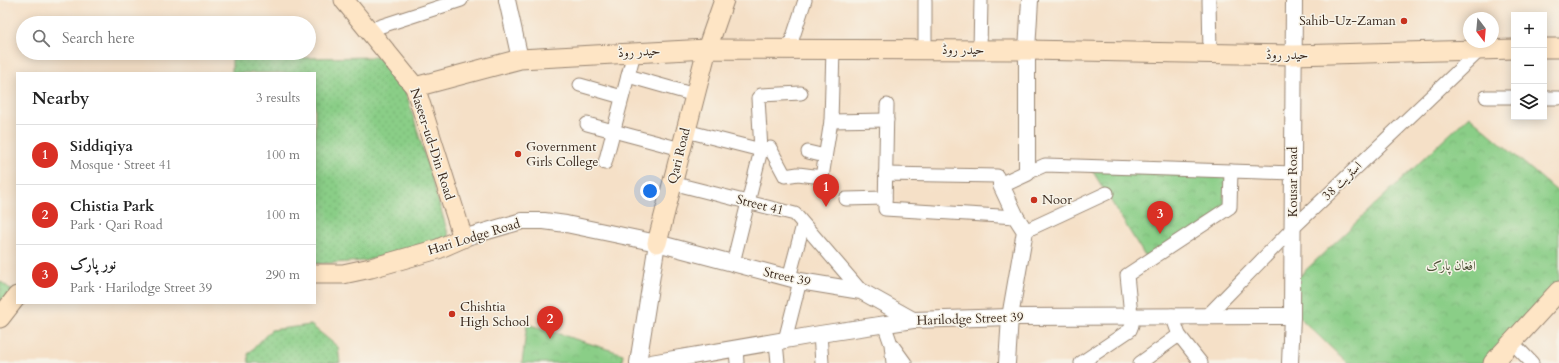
<!DOCTYPE html>
<meta charset="utf-8">
<style>
body{margin:0;font-family:Cardo,Amiri,serif;background:#f6f6f6;color:#222}
.controls{position:absolute;right:12px;top:12px;display:grid;overflow:hidden;border-radius:0px;box-shadow:0 2px 10px #0003}
.controls button{width:36px;height:36px;display:grid;place-items:center;padding:0;border:0;border-bottom:1px solid #e0e0e0;background:#fff;color:#222;font:20px sans-serif}
.compass{position:absolute;left:1463px;top:12px;width:36px;height:36px;border-radius:50%;background:#fff;box-shadow:0 2px 10px #0003;rotate:164deg}
.you{position:absolute;left:650px;top:191px;width:14px;height:14px;margin:-10px;border:3px solid #fff;border-radius:50%;background:#1a73e8;box-shadow:0 0 0 6px #1a73e833}
.badge{display:grid;place-items:center;width:26px;height:26px;border-radius:50%;background:#d93025;color:#fff;font-size:13px;font-weight:700}
.pin{position:absolute;translate:-50% -33px;filter:drop-shadow(0 1px 2px #0008)}
.pin::after{content:'';position:absolute;top:21px;width:14px;height:12px;background:inherit;clip-path:polygon(0 0,100% 0,50% 100%)}
.list{margin:0;padding:0;list-style:none}
h2{display:flex;justify-content:space-between;align-items:center;height:52px;margin:0;padding:0 16px;font-size:17px}
h2 small{font-size:13px;font-weight:400;color:#767676}
.list li{display:grid;grid-template-columns:26px 1fr auto;gap:12px;align-items:center;box-sizing:border-box;height:60px;padding:0 16px;border-top:1px solid #e0e0e0}
.list b{display:block;font-size:15px;white-space:nowrap}
.list p{margin:0;font-size:13px;white-space:nowrap;color:#767676}
.list em{font-size:13px;font-style:normal;color:#767676}
.icon{flex:none;width:22px;height:22px;fill:none;stroke:currentColor;stroke-width:2;stroke-linecap:round;stroke-linejoin:round}
.map{position:relative;flex:none;width:1559px;height:363px;overflow:hidden}
.search{position:absolute;background:#fff;box-shadow:0 2px 10px #0003;left:16px;top:16px;width:300px;height:44px;display:flex;align-items:center;gap:10px;box-sizing:border-box;padding:0 14px;border-radius:22px;color:#767676;font-size:15px}
.panel{position:absolute;background:#fff;box-shadow:0 2px 10px #0003;left:16px;top:72px;width:300px;height:232px;border-radius:0px}
.map>svg:first-child{display:block}
.grass{fill:url(#grass-dots);stroke:#627c52}
.park{fill:url(#park-crowns);stroke:#627c52}
.lines{fill:none;stroke-linecap:round;stroke-linejoin:round}
.minor-casing{stroke:#988572;stroke-width:15}
.tertiary-casing{stroke:#988572;stroke-width:18}
.secondary-casing{stroke:#988572;stroke-width:21}
.minor{stroke:#fff;stroke-width:13}
.tertiary{stroke:#fff;stroke-width:16}
.secondary{stroke:#fee5c5;stroke-width:19}
.poi-dot{fill:#c8321e;stroke:#f7f3e8;stroke-width:1.5}
.labels{text-anchor:middle;dominant-baseline:central;stroke-width:3;stroke-linejoin:round;paint-order:stroke}
.poi-label{font-size:13px;fill:#3b2a1e;stroke:#f7f3e8;text-anchor:start}
.street-label{font-size:13px;fill:#3b2a1e;stroke:#f7f3e8}
.park-label{font-size:13px;fill:#4f5338;stroke:#f7f3e8}
</style>
<div class="map">
<svg width="1559" height="363" viewBox="0 0 1559 363">
<defs>
<pattern id="grass-dots" width="8" height="8" patternUnits="userSpaceOnUse"><rect width="8" height="8" fill="#8ace87"/><path d="M2 2h.1M6 6h.1" fill="none" stroke="#78b174" stroke-width="1.8" stroke-linecap="round"/></pattern>
<pattern id="park-crowns" width="20" height="18" patternUnits="userSpaceOnUse"><rect width="20" height="18" fill="#8ace87"/><path d="M2 6a3 3 0 1 1 6 0M12 15a3 3 0 1 1 6 0" fill="none" stroke="#78b174"/></pattern>
</defs>
<rect width="100%" height="100%" fill="#f7f3e8"/>
<filter id="ink" filterUnits="userSpaceOnUse"><feTurbulence type="fractalNoise" baseFrequency=".025" numOctaves="2"/><feDisplacementMap in="SourceGraphic" scale="8" xChannelSelector="R" yChannelSelector="G"/><feConvolveMatrix kernelMatrix="1 2 1 2 8 2 1 2 1" color-interpolation-filters="sRGB"/></filter>
<filter id="wash" filterUnits="userSpaceOnUse"><feTurbulence type="fractalNoise" baseFrequency=".012" numOctaves="4" result="noise"/><feDisplacementMap in="SourceGraphic" scale="16" xChannelSelector="R" yChannelSelector="G"/><feGaussianBlur stdDeviation="0.9" result="paint"/><feColorMatrix in="noise" values="0 0 0 0 0 0 0 0 0 0 0 0 0 0 0 0 0 1.4 0 .05"/><feComposite in="paint" operator="in"/></filter>
<g filter="url(#wash)">
<rect width="100%" height="100%" fill="#f5e0c7"/>
<g class="grass">
<path d="M 377,57 L 403,82 L 449,237 L 365,261 L 315,264 L 315,73 L 232,73 L 232,59 Z"/>
<path d="M 0,281 L 13,291 L 0,309 Z"/>
<path d="M 311,325 L 338,347 L 340,363 L 249,363 L 248,354 L 271,330 Z"/>
</g>
<g class="park">
<path d="M 1469,116 L 1559,193 L 1559,291 L 1493,363 L 1347,363 L 1292,310 L 1292,283 Z"/>
<path d="M 1090,167 L 1231,171 L 1230,207 L 1148,261 Z"/>
<path d="M 527,324 L 623,354 L 622,363 L 522,363 Z"/>
</g>
</g>
<g filter="url(#ink)">
<g class="lines">
<defs>
<g id="minor">
<path d="M 1209,0 L 1210,54"/>
<path d="M 369,30 L 461,0"/>
<path d="M 789,49 L 805,0"/>
<path d="M 833,49 L 831,121 L 887,120"/>
<path d="M 925,50 L 925,0"/>
<path d="M 980,50 L 981,0"/>
<path d="M 628,76 L 695,95"/>
<path d="M 580,85 L 622,97"/>
<path d="M 801,93 L 761,95 L 758,98 L 761,150 L 770,148 L 785,176 L 798,174 L 822,177 L 831,121"/>
<path d="M 1486,97 L 1514,97"/>
<path d="M 1544,98 L 1559,98"/>
<path d="M 887,105 L 885,209 L 1016,217"/>
<path d="M 587,124 L 681,149"/>
<path d="M 686,131 L 761,150 L 733,263"/>
<path d="M 808,152 L 825,156"/>
<path d="M 605,163 L 634,53"/>
<path d="M 1027,173 L 1045,165 L 1293,173"/>
<path d="M 885,174 L 997,176 L 1001,185"/>
<path d="M 672,183 L 795,214 L 861,291"/>
<path d="M 846,199 L 885,198"/>
<path d="M 1025,231 L 1107,193"/>
<path d="M 789,278 L 803,225"/>
<path d="M 1172,315 L 1179,335 L 1201,363"/>
<path d="M 1208,315 L 1293,228 L 1480,50"/>
<path d="M 884,324 L 891,344 L 893,363"/>
<path d="M 820,334 L 822,363"/>
<path d="M 785,340 L 800,281"/>
<path d="M 776,342 L 778,363"/>
<path d="M 1512,342 L 1532,363"/>
<path d="M 892,345 L 905,363"/>
<path d="M 736,348 L 737,363"/>
<path d="M 1081,363 L 1130,330 L 1132,325 L 1127,275 L 1230,207 L 1231,171"/>
<path d="M 1140,363 L 1179,335"/>
</g>
<g id="tertiary">
<path d="M 507,0 L 520,59"/>
<path d="M 463,238 L 522,221 L 544,221 L 566,224 L 657,243 L 800,281 L 861,291 L 913,320"/>
<path d="M 638,363 L 657,243"/>
<path d="M 651,363 L 820,334 L 913,320 L 1010,317 L 1292,316"/>
<path d="M 1007,363 L 1010,317 L 1025,231 L 1016,217 L 1001,185 L 1027,173 L 1027,50 L 1030,0"/>
<path d="M 1290,363 L 1292,316 L 1294,0"/>
</g>
<g id="secondary">
<path d="M 1544,48 L 1559,48"/>
<path d="M 415,87 L 520,59 L 707,49 L 1027,50 L 1294,55 L 1514,49"/>
<path d="M 657,243 L 707,49 L 724,0"/>
<path d="M 315,274 L 343,274 L 371,268 L 438,249 L 463,238 L 415,87 L 344,0"/>
<path d="M 0,318 L 17,296"/>
<path d="M 1493,363 L 1559,291"/>
</g>
</defs>
<use href="#minor" class="minor-casing"/>
<use href="#tertiary" class="tertiary-casing"/>
<use href="#secondary" class="secondary-casing"/>
<use href="#minor" class="minor"/>
<use href="#tertiary" class="tertiary"/>
<use href="#secondary" class="secondary"/>
</g>
</g>
<g class="poi-dot">
<circle cx="1404" cy="21" r="4"/>
<circle cx="518" cy="154" r="4"/>
<circle cx="1034" cy="200" r="4"/>
<circle cx="452" cy="314" r="4"/>
</g>
<g class="labels">
<g class="poi-label">
<text x="1396" y="21" text-anchor="end">Sahib-Uz-Zaman</text>
<text x="526" y="147">Government<tspan x="526" dy="15">Girls College</tspan></text>
<text x="1042" y="200">Noor</text>
<text x="460" y="307">Chishtia<tspan x="460" dy="15">High School</tspan></text>
</g>
<g class="street-label">
<text x="963" y="50">حیدر روڈ</text>
<text transform="translate(639 52) rotate(-3)">حیدر روڈ</text>
<text x="1287" y="55">حیدر روڈ</text>
<text transform="translate(432 144) rotate(72)">Naseer-ud-Din Road</text>
<text transform="translate(679 156) rotate(-76)">Qari Road</text>
<text transform="translate(1342 181) rotate(-44)">اسٹریٹ 38</text>
<text transform="translate(1293 182) rotate(-90)">Kousar Road</text>
<text transform="translate(760 205) rotate(14)">Street 41</text>
<text transform="translate(474 237) rotate(-17)">Hari Lodge Road</text>
<text transform="translate(787 277) rotate(13)">Street 39</text>
<text transform="translate(970 319) rotate(-2)">Harilodge Street 39</text>
</g>
<g class="park-label">
<text x="1451" y="266">افغان پارک</text>
</g>
</g>
</svg>
<div class="controls">
<button>+</button>
<button>−</button>
<button><svg class="icon" aria-label="layers" viewBox="0 0 24 24"><path d="M12 4l9 5-9 5-9-5zM3 14l9 5 9-5"/></svg></button>
</div>
<svg class="compass" viewBox="-18 -18 36 36"><path d="M0-13l5 13h-10z" fill="#e53935"/><path d="M0 13l5-13h-10z" fill="#767676"/></svg>
<div class="you"></div>
<div class="pin badge" style="left:826px;top:207px">1</div>
<div class="pin badge" style="left:550px;top:339px">2</div>
<div class="pin badge" style="left:1160px;top:234px">3</div>
<div class="search"><svg class="icon" aria-label="search" viewBox="0 0 24 24"><circle cx="10" cy="10" r="6"/><path d="M15 15l6 6"/></svg>Search here</div>
<section class="panel">
<h2>Nearby<small>3 results</small></h2>
<ul class="list">
<li><span class="badge">1</span><div><b>Siddiqiya</b><p>Mosque · Street 41</p></div><em>100 m</em></li>
<li><span class="badge">2</span><div><b>Chistia Park</b><p>Park · Qari Road</p></div><em>100 m</em></li>
<li><span class="badge">3</span><div><b>نور پارک</b><p>Park · Harilodge Street 39</p></div><em>290 m</em></li>
</ul>
</section>
</div>
